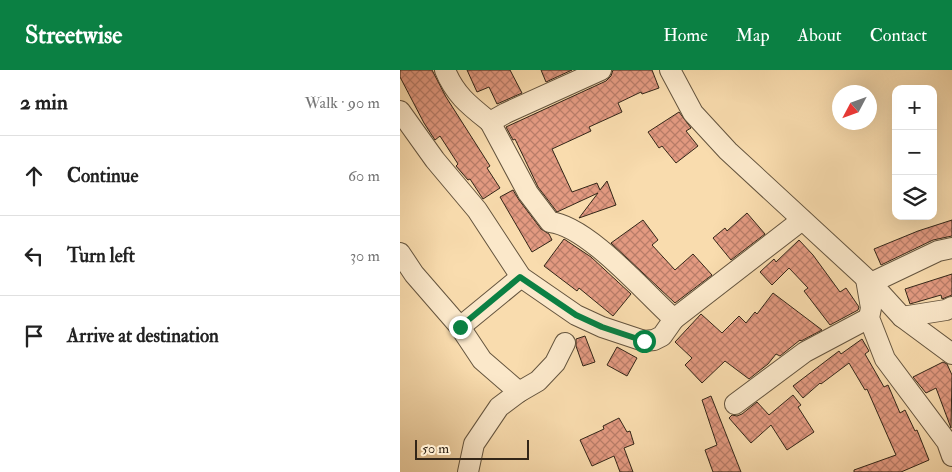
<!DOCTYPE html>
<meta charset="utf-8">
<style>
body{margin:0;font-family:"IM FELL Double Pica",serif;background:#f6f6f6;color:#222}
.controls{position:absolute;right:15px;top:15px;display:grid;overflow:hidden;border-radius:10px;box-shadow:0 5px 20px #0002}
.controls button{width:45px;height:45px;display:grid;place-items:center;padding:0;border:0;border-bottom:1px solid #e0e0e0;background:#fff;color:#222;font:25px sans-serif}
.compass{position:absolute;left:432px;top:15px;width:45px;height:45px;border-radius:50%;background:#fff;box-shadow:0 5px 20px #0002;rotate:229deg}
.scale{position:absolute;left:15px;bottom:12px;width:114px;box-sizing:border-box;padding-left:5px;border:2px solid #332618;border-top:0;font-size:14px;line-height:18px;white-space:nowrap;color:#332618;-webkit-text-stroke:4px #fbe8ca;paint-order:stroke}
.stop{position:absolute;width:15px;height:15px;margin:-11px;border:4px solid #0b8043;border-radius:50%;background:#fff}
.stop.end{background:#0b8043;border-color:#fff;box-shadow:0 1px 5px #0008}
.list{margin:0;padding:0;list-style:none}
h2{display:flex;justify-content:space-between;align-items:center;height:65px;margin:0;padding:0 20px;font-size:21px}
h2 small{font-size:16px;font-weight:400;color:#767676}
.list li{display:grid;grid-template-columns:32px 1fr auto;gap:15px;align-items:center;box-sizing:border-box;height:80px;padding:0 20px;border-top:1px solid #e0e0e0}
.list b{display:block;font-size:19px;white-space:nowrap}
.list em{font-size:16px;font-style:normal;color:#767676}
.icon{flex:none;width:28px;height:28px;fill:none;stroke:currentColor;stroke-width:2;stroke-linecap:round;stroke-linejoin:round}
.map{position:relative;flex:none;width:552px;height:402px;overflow:hidden}
header{display:flex;align-items:center;gap:30px;box-sizing:border-box;height:70px;padding:0 25px;background:#0b8043;color:#fff}
header strong{font-size:24px}
nav{display:flex;gap:28px;margin-inline-start:auto;font-size:18px}
main{display:flex}
aside{flex:1;background:#fff}
.map>svg:first-child{display:block}
.building{fill:url(#building-cross-hatch);stroke:#332618}
.lines{fill:none;stroke-linecap:round;stroke-linejoin:round}
.minor-casing{stroke:#64543e;stroke-width:22}
.minor{stroke:#fbe8ca;stroke-width:20}
.route{stroke:#0b8043;stroke-width:6}
</style>
<header>
<strong>Streetwise</strong>
<nav><a>Home</a><a>Map</a><a>About</a><a>Contact</a></nav>
</header>
<main>
<aside>
<h2>2 min<small>Walk · 90 m</small></h2>
<ul class="list">
<li><svg class="icon" aria-label="ahead" viewBox="0 0 24 24"><path d="M12 20V5M6 11l6-6 6 6"/></svg><div><b>Continue</b></div><em>60 m</em></li>
<li><svg class="icon" aria-label="left" viewBox="0 0 24 24"><path d="M17 20v-9H6M10 6l-5 5 5 5"/></svg><div><b>Turn left</b></div><em>30 m</em></li>
<li><svg class="icon" aria-label="arrive" viewBox="0 0 24 24"><path d="M6 21V4h12l-3 4 3 4H6"/></svg><div><b>Arrive at destination</b></div></li>
</ul>
</aside>
<div class="map">
<svg width="552" height="402" viewBox="0 0 552 402">
<defs>
<pattern id="building-cross-hatch" width="8" height="8" patternUnits="userSpaceOnUse" patternTransform="scale(1.25)"><rect width="8" height="8" fill="#e39a81"/><path d="M0 0l8 8M0 8l8-8" fill="none" stroke="#b97d69"/></pattern>
</defs>
<rect width="100%" height="100%" fill="#f9dcae"/>
<filter id="stains"><feTurbulence type="fractalNoise" baseFrequency=".004" numOctaves="4"/><feColorMatrix values="0 0 0 0 .2 0 0 0 0 .09 0 0 0 0 .02 0 0 0 .5 -.17"/></filter>
<radialGradient id="worn" r=".72"><stop offset=".6" stop-color="#630" stop-opacity="0"/><stop offset="1" stop-color="#630" stop-opacity=".3"/></radialGradient>
<g class="building">
<path d="M 0,0 L 32,0 L 46,27 L 90,96 L 87,98 L 100,118 L 83,129 L 70,109 L 68,110 L 56,96 L 58,94 L 40,66 L 35,70 L 24,53 L 0,7 Z"/>
<path d="M 67,0 L 110,0 L 122,23 L 97,34 L 89,17 L 77,22 Z"/>
<path d="M 141,0 L 172,0 L 146,12 Z"/>
<path d="M 213,0 L 252,0 L 259,18 L 242,24 L 241,22 L 218,33 L 222,42 L 189,57 L 191,61 L 152,79 L 172,122 L 197,113 L 200,120 L 207,111 L 216,135 L 179,148 L 198,123 L 157,142 L 138,117 L 115,69 L 113,70 L 106,57 L 206,11 L 211,6 Z"/>
<path d="M 279,42 L 291,58 L 286,61 L 298,76 L 276,93 L 262,76 L 259,78 L 248,62 Z"/>
<path d="M 113,120 L 119,130 L 141,159 L 149,164 L 152,170 L 132,182 L 100,127 Z"/>
<path d="M 347,143 L 365,164 L 331,190 L 313,168 L 325,158 L 327,161 Z"/>
<path d="M 243,150 L 258,170 L 252,175 L 275,200 L 293,184 L 312,205 L 275,233 L 211,173 Z"/>
<path d="M 552,150 L 552,166 L 533,170 L 481,195 L 474,179 L 518,161 Z"/>
<path d="M 164,169 L 191,187 L 231,224 L 213,246 L 179,218 L 177,221 L 144,196 Z"/>
<path d="M 399,170 L 413,185 L 440,222 L 446,218 L 459,237 L 458,240 L 430,255 L 404,221 L 408,218 L 389,198 L 372,215 L 360,202 L 374,189 L 376,192 Z"/>
<path d="M 552,204 L 552,225 L 542,229 L 541,225 L 510,234 L 505,219 Z"/>
<path d="M 373,223 L 422,260 L 401,271 L 400,270 L 380,286 L 376,284 L 368,294 L 349,309 L 325,291 L 302,313 L 285,295 L 292,288 L 275,272 L 301,244 L 322,263 L 339,246 L 346,253 L 355,242 L 357,244 Z"/>
<path d="M 185,266 L 195,292 L 183,296 L 176,276 L 176,269 Z"/>
<path d="M 462,269 L 469,281 L 465,284 L 484,317 L 488,315 L 500,343 L 505,340 L 515,361 L 517,360 L 529,390 L 501,402 L 454,402 L 454,400 L 496,385 L 467,319 L 465,320 L 449,293 L 421,314 L 420,313 L 403,328 L 393,316 L 439,281 L 441,284 Z"/>
<path d="M 217,277 L 237,288 L 227,306 L 207,295 Z"/>
<path d="M 543,292 L 547,294 L 552,305 L 551,358 L 536,318 L 526,323 L 513,307 Z"/>
<path d="M 393,325 L 401,335 L 398,337 L 414,362 L 387,380 L 371,355 L 351,373 L 329,348 L 332,345 L 337,346 L 342,344 L 357,332 L 369,345 Z"/>
<path d="M 311,326 L 341,402 L 313,402 L 305,380 L 317,375 L 302,330 Z"/>
<path d="M 219,348 L 227,362 L 230,361 L 234,374 L 224,378 L 233,402 L 220,402 L 214,386 L 192,396 L 180,370 L 204,359 L 203,356 Z"/>
</g>
<g class="lines">
<defs>
<g id="minor">
<path d="M 45,0 C 55,25 70,36 90,52 L 106,43 L 201,0"/>
<path d="M 270,0 L 293,43 L 328,81 L 471,213 L 502,247 L 552,284"/>
<path d="M 0,41 L 35,90 L 77,140 L 121,207 L 176,245 L 202,257 L 244,271 L 254,270 L 262,266 L 274,249"/>
<path d="M 90,52 L 128,123 L 150,152 C 188,156 245,223 274,249 L 402,150"/>
<path d="M 0,183 L 14,204 L 60,257 L 82,290 L 119,322"/>
<path d="M 466,209 L 471,238 L 469,248 L 485,289 L 547,372 L 552,386"/>
<path d="M 471,213 L 538,181 L 552,178"/>
<path d="M 502,247 L 546,240 L 552,237"/>
<path d="M 60,257 L 121,207"/>
<path d="M 335,334 L 405,282 L 469,248"/>
<path d="M 68,402 L 74,374 L 99,337 L 119,322 L 138,311 L 155,293 L 165,273"/>
</g>
</defs>
<use href="#minor" class="minor-casing"/>
<use href="#minor" class="minor"/>
</g>
<g class="lines">
<path class="route" d="M 60,257 L 120,207 L 176,245 L 202,257 L 244,271"/>
</g>
<rect width="100%" height="100%" filter="url(#stains)"/>
<rect width="100%" height="100%" fill="url(#worn)"/>
</svg>
<div class="controls">
<button>+</button>
<button>−</button>
<button><svg class="icon" aria-label="layers" viewBox="0 0 24 24"><path d="M12 4l9 5-9 5-9-5zM3 14l9 5 9-5"/></svg></button>
</div>
<svg class="compass" viewBox="-18 -18 36 36"><path d="M0-13l5 13h-10z" fill="#e53935"/><path d="M0 13l5-13h-10z" fill="#767676"/></svg>
<div class="scale">50 m</div>
<div class="stop" style="left:244px;top:271px"></div>
<div class="stop end" style="left:60px;top:257px"></div>
</div>
</main>
